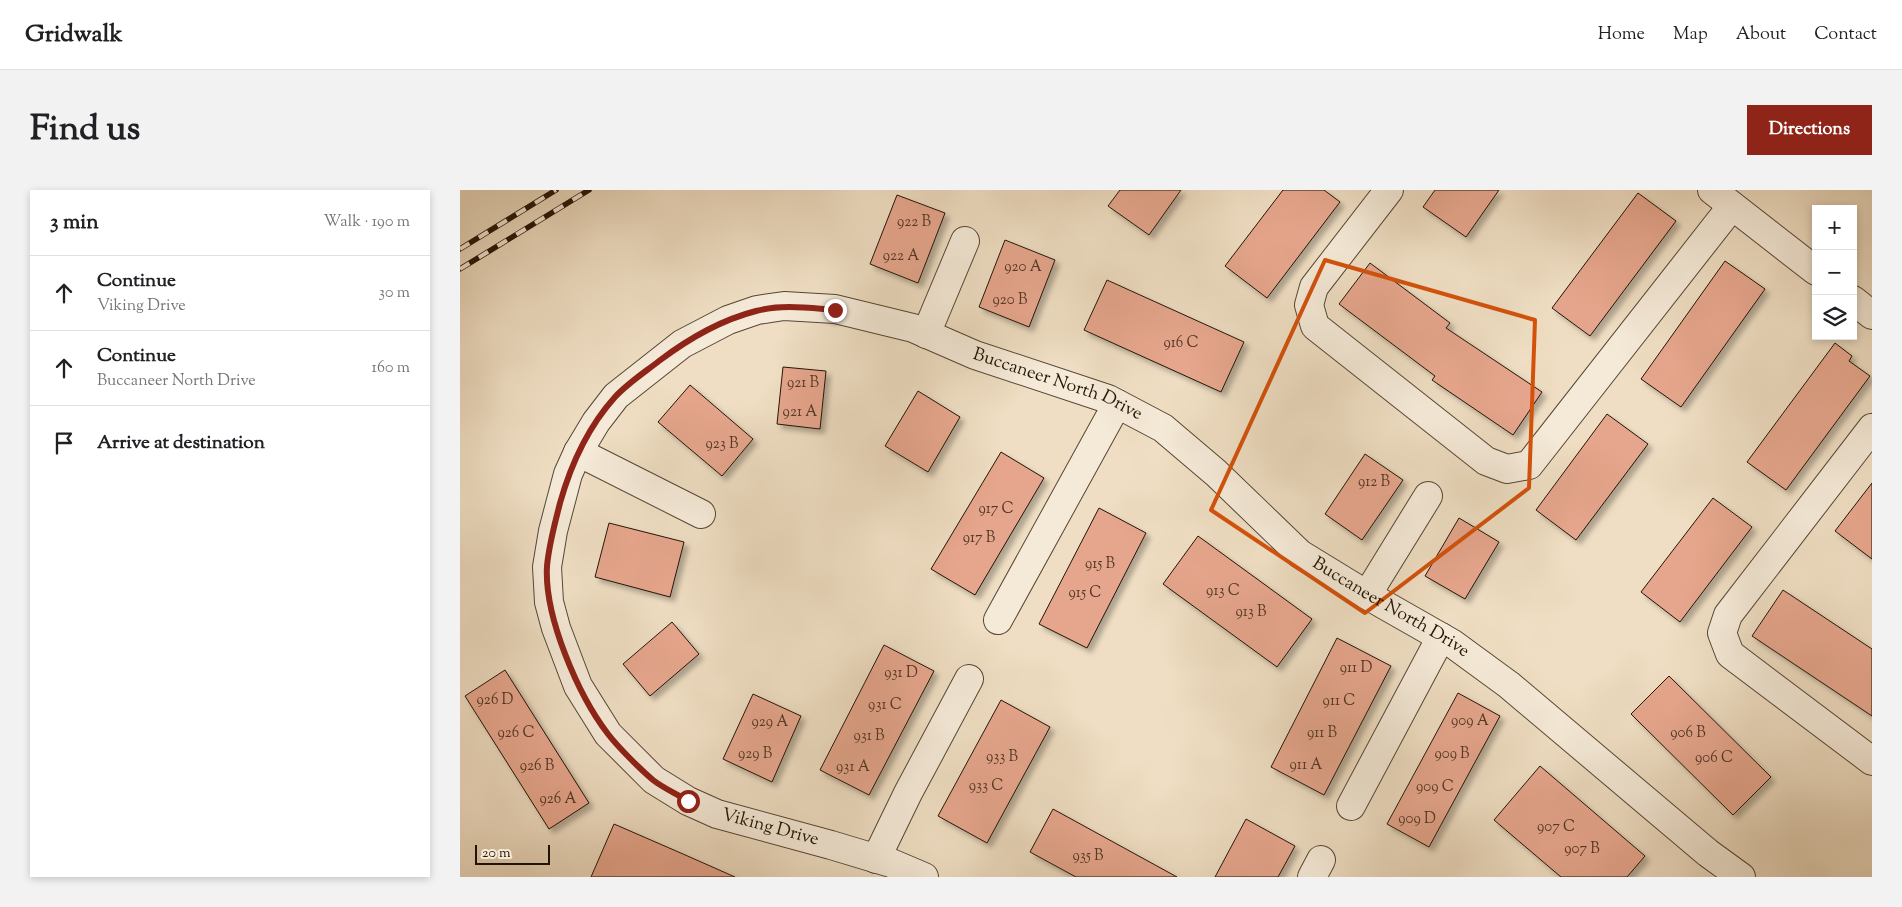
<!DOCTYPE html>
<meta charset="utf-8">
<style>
body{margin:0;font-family:"Sorts Mill Goudy",serif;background:#f2f2f2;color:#202124}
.controls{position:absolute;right:15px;top:15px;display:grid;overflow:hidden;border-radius:0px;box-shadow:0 2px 8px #0003}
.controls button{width:45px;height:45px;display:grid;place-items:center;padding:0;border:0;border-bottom:1px solid #e0e0e0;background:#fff;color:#202124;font:25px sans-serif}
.scale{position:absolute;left:15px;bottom:12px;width:75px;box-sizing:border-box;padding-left:5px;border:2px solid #221404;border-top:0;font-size:14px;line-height:18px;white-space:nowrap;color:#221404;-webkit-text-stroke:4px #f5ead8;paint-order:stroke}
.stop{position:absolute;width:15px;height:15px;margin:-11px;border:4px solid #8f2418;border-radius:50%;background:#fff}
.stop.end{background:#8f2418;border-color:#fff;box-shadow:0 1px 5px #0008}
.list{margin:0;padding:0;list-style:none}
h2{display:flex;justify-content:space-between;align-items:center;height:65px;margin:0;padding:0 20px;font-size:21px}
h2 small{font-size:16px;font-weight:400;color:#757577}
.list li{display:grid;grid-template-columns:32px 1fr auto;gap:15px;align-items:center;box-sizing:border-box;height:75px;padding:0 20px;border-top:1px solid #e0e0e0}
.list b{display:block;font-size:19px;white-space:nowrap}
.list p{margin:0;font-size:16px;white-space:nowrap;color:#757577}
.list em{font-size:16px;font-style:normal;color:#757577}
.icon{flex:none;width:28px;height:28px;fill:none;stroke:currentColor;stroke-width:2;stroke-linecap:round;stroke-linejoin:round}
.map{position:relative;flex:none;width:1412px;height:687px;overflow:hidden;border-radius:0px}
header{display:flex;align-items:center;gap:30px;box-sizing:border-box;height:70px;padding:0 25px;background:#fff;border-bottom:1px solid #e0e0e0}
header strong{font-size:24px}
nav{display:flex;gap:28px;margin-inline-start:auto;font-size:18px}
.intro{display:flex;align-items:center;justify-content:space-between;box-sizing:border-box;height:120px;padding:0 30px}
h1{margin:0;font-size:35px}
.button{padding:12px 22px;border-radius:0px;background:#8f2418;color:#fff;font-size:18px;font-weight:700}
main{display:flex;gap:30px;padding:0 30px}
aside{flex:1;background:#fff;border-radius:0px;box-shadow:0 2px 8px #0003}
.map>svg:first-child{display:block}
.building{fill:#e6a68d;stroke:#221404;filter:url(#shadow)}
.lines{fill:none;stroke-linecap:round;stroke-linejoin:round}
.minor-casing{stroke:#554634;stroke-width:30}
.minor{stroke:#f5ead8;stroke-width:28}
.rail-casing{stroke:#221404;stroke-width:5.5}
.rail{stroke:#f5ead8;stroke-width:4;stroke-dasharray:11;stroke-linecap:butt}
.route{stroke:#8f2418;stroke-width:6}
.marked{fill:none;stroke:#d4520b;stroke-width:4;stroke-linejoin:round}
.labels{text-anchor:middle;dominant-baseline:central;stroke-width:4;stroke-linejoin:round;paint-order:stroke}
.number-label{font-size:15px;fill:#533826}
.street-label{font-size:18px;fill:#221404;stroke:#f5ead8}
</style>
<header>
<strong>Gridwalk</strong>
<nav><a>Home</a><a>Map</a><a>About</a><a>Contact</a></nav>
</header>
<div class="intro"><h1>Find us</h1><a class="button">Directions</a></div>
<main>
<aside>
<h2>3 min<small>Walk · 190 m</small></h2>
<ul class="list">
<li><svg class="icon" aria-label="ahead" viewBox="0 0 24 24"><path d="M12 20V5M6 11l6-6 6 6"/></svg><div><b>Continue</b><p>Viking Drive</p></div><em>30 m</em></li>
<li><svg class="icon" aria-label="ahead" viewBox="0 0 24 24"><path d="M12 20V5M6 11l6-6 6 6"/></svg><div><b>Continue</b><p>Buccaneer North Drive</p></div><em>160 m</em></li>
<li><svg class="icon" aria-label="arrive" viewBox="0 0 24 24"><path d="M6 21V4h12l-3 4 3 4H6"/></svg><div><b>Arrive at destination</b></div></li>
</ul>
</aside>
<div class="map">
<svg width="1412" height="687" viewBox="0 0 1412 687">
<defs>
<filter id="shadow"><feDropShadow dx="4.5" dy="4.5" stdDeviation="2.5" flood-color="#0004"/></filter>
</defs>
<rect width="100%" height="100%" fill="#efdec3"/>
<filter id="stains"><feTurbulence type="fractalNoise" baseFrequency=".004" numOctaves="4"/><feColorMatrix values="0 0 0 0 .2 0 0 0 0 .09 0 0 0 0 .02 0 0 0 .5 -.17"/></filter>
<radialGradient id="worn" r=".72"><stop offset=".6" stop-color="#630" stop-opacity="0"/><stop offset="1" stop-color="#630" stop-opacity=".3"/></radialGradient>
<g class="building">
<path d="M 660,0 L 721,0 L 689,45 L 648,16 Z"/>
<path d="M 823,0 L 864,0 L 880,12 L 807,108 L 765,76 Z"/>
<path d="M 975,0 L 1039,0 L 1006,47 L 963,17 Z"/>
<path d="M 1178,3 L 1216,31 L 1130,146 L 1092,118 Z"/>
<path d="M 437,5 L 485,23 L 458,93 L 410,74 Z"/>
<path d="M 545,50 L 595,70 L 569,137 L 519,117 Z"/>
<path d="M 1265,71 L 1305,99 L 1221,217 L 1181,189 Z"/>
<path d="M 910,73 L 990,133 L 986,138 L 1082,202 L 1053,245 L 972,190 L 975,186 L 879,114 Z"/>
<path d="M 647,90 L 784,152 L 761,202 L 624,140 Z"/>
<path d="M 1375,153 L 1392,166 L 1389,171 L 1410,186 L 1326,300 L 1287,272 Z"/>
<path d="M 323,177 L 366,181 L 360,239 L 317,234 Z"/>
<path d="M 230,195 L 293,249 L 262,286 L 198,232 Z"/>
<path d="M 458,201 L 500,227 L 468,282 L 425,256 Z"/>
<path d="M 1147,224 L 1188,254 L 1116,350 L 1076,320 Z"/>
<path d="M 541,262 L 584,288 L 515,405 L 471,379 Z"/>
<path d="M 905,264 L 943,290 L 902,350 L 865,324 Z"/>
<path d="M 1412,293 L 1412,369 L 1375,341 Z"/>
<path d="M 1253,308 L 1292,337 L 1220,432 L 1181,402 Z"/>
<path d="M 639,318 L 686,343 L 627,458 L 579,434 Z"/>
<path d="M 999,328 L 1039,352 L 1005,409 L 965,386 Z"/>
<path d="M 149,333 L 224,352 L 210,407 L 135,387 Z"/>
<path d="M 738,346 L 852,429 L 817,477 L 703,394 Z"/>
<path d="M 1323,400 L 1412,459 L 1412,526 L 1292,446 Z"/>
<path d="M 212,432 L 239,464 L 190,506 L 163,474 Z"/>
<path d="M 877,448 L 931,476 L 864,605 L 811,577 Z"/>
<path d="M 424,455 L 474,481 L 409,605 L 360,580 Z"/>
<path d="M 45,480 L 129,613 L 89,639 L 5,506 Z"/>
<path d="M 1209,486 L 1311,587 L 1273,625 L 1171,524 Z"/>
<path d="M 998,503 L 1040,526 L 969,657 L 927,634 Z"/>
<path d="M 293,504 L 341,526 L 312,592 L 263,569 Z"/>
<path d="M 541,510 L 590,537 L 527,653 L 478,626 Z"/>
<path d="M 1080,576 L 1185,666 L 1167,687 L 1101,687 L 1034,630 Z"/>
<path d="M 593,619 L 717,687 L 616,687 L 570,662 Z"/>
<path d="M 786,629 L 835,656 L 818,687 L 755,687 Z"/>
<path d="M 154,634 L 223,664 L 275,687 L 131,687 Z"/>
</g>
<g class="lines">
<defs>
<g id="minor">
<path d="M 929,0 L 854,97 L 849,115 L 855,136 L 1026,271 L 1047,279 L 1069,275 L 1272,16"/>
<path d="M 1252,0 L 1356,81"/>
<path d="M 1393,110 L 1412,125"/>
<path d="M 466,144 L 505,51"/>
<path d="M 1412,238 L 1268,425 L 1262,443 L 1270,464 L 1412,571"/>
<path d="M 118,262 L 241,324"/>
<path d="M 907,405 L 968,306"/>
<path d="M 538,430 L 657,214"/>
<path d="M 891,616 L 981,447"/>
<path d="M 416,669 L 448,603 L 509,489"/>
<path id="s1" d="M 464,687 L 431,673 L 371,655 L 257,624 L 228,611 L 194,590 L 148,544 L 118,496 L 96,438 L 89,412 L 87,377 L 93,341 L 108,284 L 118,262 L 136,232 L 156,206 L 222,154 L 268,130 L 297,120 L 324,116 L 375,119 L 453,138 L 515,165 L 648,209 L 703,238 L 756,283 L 840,364 L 907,405 L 993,454 L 1049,495 L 1248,663 L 1281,687"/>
<path d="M 852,687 L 861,670"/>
</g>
</defs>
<use href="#minor" class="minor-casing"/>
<use href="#minor" class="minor"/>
<defs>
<g id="rail">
<path d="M 0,59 L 96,0"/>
<path d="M 0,79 L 129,0"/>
</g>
</defs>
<use href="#rail" class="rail-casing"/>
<use href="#rail" class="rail"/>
</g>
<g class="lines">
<path class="route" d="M 228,611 C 217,604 203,598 193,590 C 180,579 158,557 148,544 C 118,505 84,426 87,376 C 89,354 95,333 100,313 C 111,274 128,237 155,207 C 168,193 185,182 199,171 C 228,149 261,130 296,121 C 322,114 349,118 375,120"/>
</g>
<path class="marked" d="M 865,70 L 1075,130 L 1069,298 L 905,423 L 751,320 Z"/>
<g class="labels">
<g class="number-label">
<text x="454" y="32">922 B</text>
<text x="441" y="66">922 A</text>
<text x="563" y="77">920 A</text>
<text x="550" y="110">920 B</text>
<text x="721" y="153">916 C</text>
<text x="343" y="193">921 B</text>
<text x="340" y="222">921 A</text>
<text x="262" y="254">923 B</text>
<text x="914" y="292">912 B</text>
<text x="536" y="319">917 C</text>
<text x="519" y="348">917 B</text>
<text x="640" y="374">915 B</text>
<text x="763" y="401">913 C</text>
<text x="625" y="403">915 C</text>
<text x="791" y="422">913 B</text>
<text x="896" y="478">911 D</text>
<text x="441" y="483">931 D</text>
<text x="35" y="510">926 D</text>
<text x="879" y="511">911 C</text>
<text x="425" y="515">931 C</text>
<text x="1010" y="531">909 A</text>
<text x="310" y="532">929 A</text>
<text x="56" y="543">926 C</text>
<text x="862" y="543">911 B</text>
<text x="1228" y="543">906 B</text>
<text x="409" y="546">931 B</text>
<text x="295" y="564">929 B</text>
<text x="992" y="564">909 B</text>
<text x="542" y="567">933 B</text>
<text x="1254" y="568">906 C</text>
<text x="846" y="575">911 A</text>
<text x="77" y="576">926 B</text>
<text x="393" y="577">931 A</text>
<text x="526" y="596">933 C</text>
<text x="975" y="597">909 C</text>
<text x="98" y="609">926 A</text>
<text x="957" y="629">909 D</text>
<text x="1096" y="637">907 C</text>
<text x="1122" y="659">907 B</text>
<text x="628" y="666">935 B</text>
</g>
<g class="street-label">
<text stroke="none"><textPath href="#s1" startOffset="1202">Buccaneer North Drive</textPath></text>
<text stroke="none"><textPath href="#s1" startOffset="1608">Buccaneer North Drive</textPath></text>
<text transform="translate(310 638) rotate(15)">Viking Drive</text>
</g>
</g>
<rect width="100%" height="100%" filter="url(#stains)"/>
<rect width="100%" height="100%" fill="url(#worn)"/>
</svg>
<div class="controls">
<button>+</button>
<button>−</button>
<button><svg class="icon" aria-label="layers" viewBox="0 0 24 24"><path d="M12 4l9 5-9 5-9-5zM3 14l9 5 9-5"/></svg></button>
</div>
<div class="scale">20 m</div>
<div class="stop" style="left:228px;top:611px"></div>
<div class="stop end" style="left:375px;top:120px"></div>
</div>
</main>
